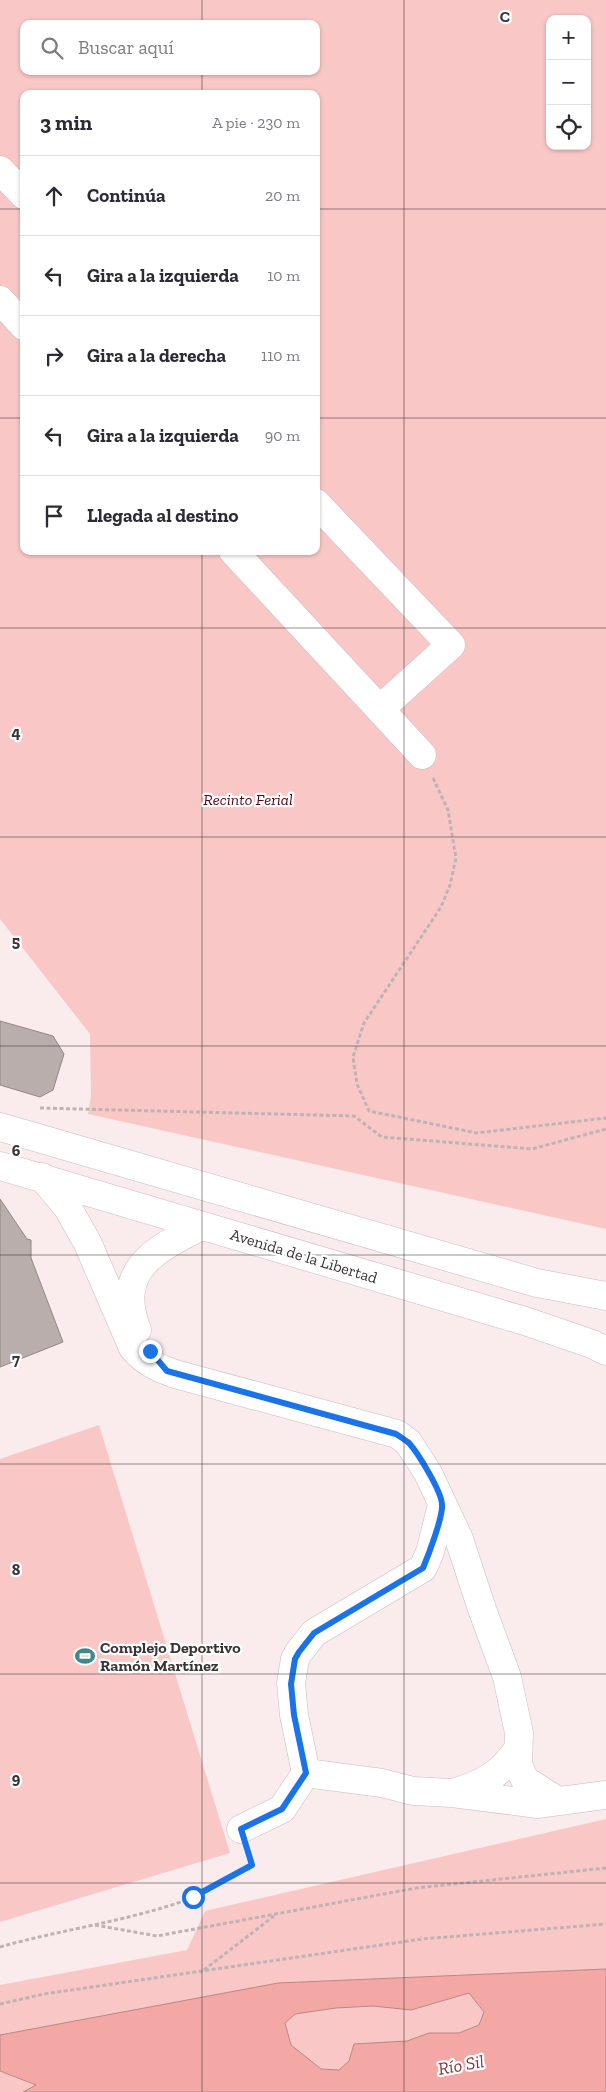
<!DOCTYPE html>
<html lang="es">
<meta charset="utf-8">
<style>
body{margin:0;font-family:"Zilla Slab",serif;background:#f2f2f3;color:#2b2b33}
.controls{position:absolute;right:15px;top:15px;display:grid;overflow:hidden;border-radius:10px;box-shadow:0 1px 4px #0004}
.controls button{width:45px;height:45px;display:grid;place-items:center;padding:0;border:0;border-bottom:1px solid #e1e1e2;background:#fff;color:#2b2b33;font:25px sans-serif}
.stop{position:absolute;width:15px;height:15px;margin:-11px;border:4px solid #1a73e8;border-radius:50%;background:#fff}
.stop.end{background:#1a73e8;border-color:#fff;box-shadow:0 1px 5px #0008}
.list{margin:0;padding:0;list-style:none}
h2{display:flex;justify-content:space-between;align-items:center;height:65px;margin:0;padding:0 20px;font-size:21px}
h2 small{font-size:16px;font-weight:400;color:#7c7c81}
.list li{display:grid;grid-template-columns:32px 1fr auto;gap:15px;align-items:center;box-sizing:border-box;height:80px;padding:0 20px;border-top:1px solid #e1e1e2}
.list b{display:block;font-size:19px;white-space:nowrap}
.list em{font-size:16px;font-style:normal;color:#7c7c81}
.icon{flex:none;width:28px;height:28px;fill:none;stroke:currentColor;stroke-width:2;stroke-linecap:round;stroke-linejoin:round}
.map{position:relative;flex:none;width:606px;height:2092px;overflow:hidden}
.search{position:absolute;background:#fff;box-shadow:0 1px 4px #0004;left:20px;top:20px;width:300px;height:55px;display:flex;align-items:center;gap:12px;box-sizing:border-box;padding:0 18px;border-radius:10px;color:#7c7c81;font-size:19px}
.panel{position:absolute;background:#fff;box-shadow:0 1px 4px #0004;left:20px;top:90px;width:300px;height:465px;border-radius:10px}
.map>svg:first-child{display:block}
.green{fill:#f9c8c6;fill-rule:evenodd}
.water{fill:#f3a8a5;stroke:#bc8683;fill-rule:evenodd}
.building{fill:#baaead;stroke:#918685}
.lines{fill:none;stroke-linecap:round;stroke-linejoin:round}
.minor-casing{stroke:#c8bcbb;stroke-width:29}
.major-casing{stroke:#c8bcbb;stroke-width:29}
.path{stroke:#beb3b3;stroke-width:3;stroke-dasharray:4 2.5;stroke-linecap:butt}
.minor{stroke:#fff;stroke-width:28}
.major{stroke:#fff;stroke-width:28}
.route{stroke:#1a73e8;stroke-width:6}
.grid{fill:none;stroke:#3a3535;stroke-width:1;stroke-opacity:0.55}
.labels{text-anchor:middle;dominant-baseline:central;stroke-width:4.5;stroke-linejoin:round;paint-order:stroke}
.park-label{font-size:16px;font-style:italic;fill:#5c0210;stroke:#fff}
.street-label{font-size:16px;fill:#3a3535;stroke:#fff}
.poi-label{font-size:16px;font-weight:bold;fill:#3a3535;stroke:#fff;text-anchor:start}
.water-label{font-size:18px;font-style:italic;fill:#8a3336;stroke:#fff}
.grid-label{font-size:16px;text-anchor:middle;font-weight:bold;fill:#3a3535;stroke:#fff;stroke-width:4.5;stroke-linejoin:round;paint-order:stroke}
</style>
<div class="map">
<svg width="606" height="2092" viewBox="0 0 606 2092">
<rect width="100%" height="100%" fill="#faecec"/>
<g class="green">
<path d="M 0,0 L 606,0 L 606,1229 L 88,1114 L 91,1095 L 90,1034 L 0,919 ZM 550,19 L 587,19 L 587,146 L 550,146 ZM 24,24 L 316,24 L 316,71 L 24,71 ZM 24,94 L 316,94 L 316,551 L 24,551 Z"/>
<path d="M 99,1425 L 230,1853 L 0,1922 L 0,1459 Z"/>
<path d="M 606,1819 L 606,1969 L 278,1983 L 0,2035 L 0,1985 L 187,1950 L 205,1911 Z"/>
<path d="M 470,1993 L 484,2012 L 479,2025 L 459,2033 L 429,2033 L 407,2041 L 387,2044 L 349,2061 L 339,2071 L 321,2069 L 291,2045 L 285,2022 L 295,2014 L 336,2008 L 373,2006 L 411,2010 Z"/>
<path d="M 0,2071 L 37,2086 L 23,2092 L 0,2092 Z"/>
</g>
<path class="water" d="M 606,1969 L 606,2092 L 23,2092 L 36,2085 L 0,2071 L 0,2035 L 278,1983 ZM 469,1993 L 484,2012 L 479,2025 L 459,2033 L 429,2033 L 407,2041 L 354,2044 L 349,2061 L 339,2070 L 321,2069 L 291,2045 L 285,2023 L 295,2014 L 336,2008 L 373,2006 L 411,2010 Z"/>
<g class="building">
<path d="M 0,1021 L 53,1036 L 64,1054 L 53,1090 L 40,1097 L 0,1085 Z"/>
<path d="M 0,1199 L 27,1239 L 31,1240 L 31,1258 L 63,1342 L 0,1367 Z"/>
</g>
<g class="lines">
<defs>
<g id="minor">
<path d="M 0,170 L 24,195"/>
<path d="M 0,300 L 24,326"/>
<path d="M 316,503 L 451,645 L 380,709"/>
<path d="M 233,551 L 422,755"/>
<path d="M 42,1177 L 68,1208 L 88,1244 L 133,1348 C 145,1362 158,1368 175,1374 L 397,1434 L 408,1442 L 428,1473 L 459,1539 L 482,1609 L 507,1677 L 519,1733 L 518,1764 L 525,1780 L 556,1800"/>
<path d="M 137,1330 C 114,1270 155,1249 202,1226"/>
<path d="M 306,1773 L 382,1783 L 413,1791 L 452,1793 L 537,1804 L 606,1795"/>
<path d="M 456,1792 C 483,1784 502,1773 518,1749"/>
<path d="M 241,1829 L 282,1809 L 306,1773 L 294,1715 L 291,1683 L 295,1659 L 299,1652 L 314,1633 L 423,1568 L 430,1552 L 442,1505"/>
</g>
<g id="major">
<path d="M 0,1127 L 537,1283 L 606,1296"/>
<path d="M 0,1166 L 525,1321 L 592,1344 L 606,1351"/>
</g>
</defs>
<use href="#minor" class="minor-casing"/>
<use href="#major" class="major-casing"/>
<g class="path">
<path d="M 433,778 L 448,810 L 456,858 L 450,885 L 441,907 L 364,1023 L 353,1057 L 357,1084 L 369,1111 L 477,1133 L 606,1118"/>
<path d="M 40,1108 L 354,1116 L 382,1137 L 532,1149 L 606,1129"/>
<path d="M 95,1925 L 157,1936 L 416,1888 L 606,1868"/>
<path d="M 0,1947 C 63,1929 130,1921 192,1898 C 212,1890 232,1876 252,1865 L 248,1854"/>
<path d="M 204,1970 L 274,1916"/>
<path d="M 0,2004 L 44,1994 L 422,1939 L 606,1924"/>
</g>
<use href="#minor" class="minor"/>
<use href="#major" class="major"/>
</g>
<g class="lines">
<path class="route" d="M 150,1351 L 167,1371 L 396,1434 C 401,1437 405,1440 409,1443 C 418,1453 442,1492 442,1505 C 443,1517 428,1556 423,1568 L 314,1633 L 299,1652 L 295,1659 L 291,1684 L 294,1715 L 306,1773 L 282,1809 L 241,1829 L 252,1865 L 193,1897"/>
</g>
<path class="grid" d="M 202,0 L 202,24M 404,0 L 404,2092M 202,71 L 202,94M 0,209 L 24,209M 316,209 L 606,209M 0,418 L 24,418M 316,418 L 606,418M 202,551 L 202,2092M 0,628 L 606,628M 0,837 L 606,837M 0,1046 L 606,1046M 0,1255 L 606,1255M 0,1464 L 606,1464M 0,1674 L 606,1674M 0,1883 L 606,1883"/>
<defs>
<symbol id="stadium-bare" viewBox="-9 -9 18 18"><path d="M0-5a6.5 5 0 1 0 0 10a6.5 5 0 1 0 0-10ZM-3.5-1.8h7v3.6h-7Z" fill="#40888d" stroke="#fff" stroke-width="2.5" paint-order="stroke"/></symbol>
</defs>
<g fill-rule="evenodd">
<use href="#stadium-bare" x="71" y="1642" width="28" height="28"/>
</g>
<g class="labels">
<g class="park-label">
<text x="248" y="799">Recinto Ferial</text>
</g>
<g class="street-label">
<text transform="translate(304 1256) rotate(17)">Avenida de la Libertad</text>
</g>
<g class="poi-label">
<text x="100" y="1647">Complejo Deportivo<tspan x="100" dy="18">Ramón Martínez</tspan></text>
</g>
<g class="water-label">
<text transform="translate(461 2065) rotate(-10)">Río Sil</text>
</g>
</g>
<g class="grid-label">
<text x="505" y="22">C</text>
<text x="16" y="738">4</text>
<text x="16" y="947">5</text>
<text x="16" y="1156">6</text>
<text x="16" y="1365">7</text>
<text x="16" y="1575">8</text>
<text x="16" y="1784">9</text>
</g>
</svg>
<div class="controls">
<button>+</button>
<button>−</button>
<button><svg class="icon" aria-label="locate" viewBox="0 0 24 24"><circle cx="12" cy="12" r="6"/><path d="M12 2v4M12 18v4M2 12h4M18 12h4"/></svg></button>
</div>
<div class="stop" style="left:193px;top:1897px"></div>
<div class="stop end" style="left:150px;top:1351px"></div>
<div class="search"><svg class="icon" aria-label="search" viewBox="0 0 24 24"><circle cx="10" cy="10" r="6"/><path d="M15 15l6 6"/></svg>Buscar aquí</div>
<section class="panel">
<h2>3 min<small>A pie · 230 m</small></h2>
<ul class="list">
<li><svg class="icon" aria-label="ahead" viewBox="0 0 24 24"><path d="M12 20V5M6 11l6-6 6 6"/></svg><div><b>Continúa</b></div><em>20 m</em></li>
<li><svg class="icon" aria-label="left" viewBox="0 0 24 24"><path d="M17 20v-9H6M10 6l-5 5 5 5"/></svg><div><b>Gira a la izquierda</b></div><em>10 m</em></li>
<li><svg class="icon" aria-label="right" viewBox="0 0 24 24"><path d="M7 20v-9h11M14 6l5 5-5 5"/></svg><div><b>Gira a la derecha</b></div><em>110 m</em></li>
<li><svg class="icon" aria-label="left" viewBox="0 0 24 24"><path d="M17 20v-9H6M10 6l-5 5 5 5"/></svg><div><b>Gira a la izquierda</b></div><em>90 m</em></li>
<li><svg class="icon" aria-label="arrive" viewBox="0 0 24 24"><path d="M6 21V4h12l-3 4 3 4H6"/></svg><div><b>Llegada al destino</b></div></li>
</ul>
</section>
</div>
